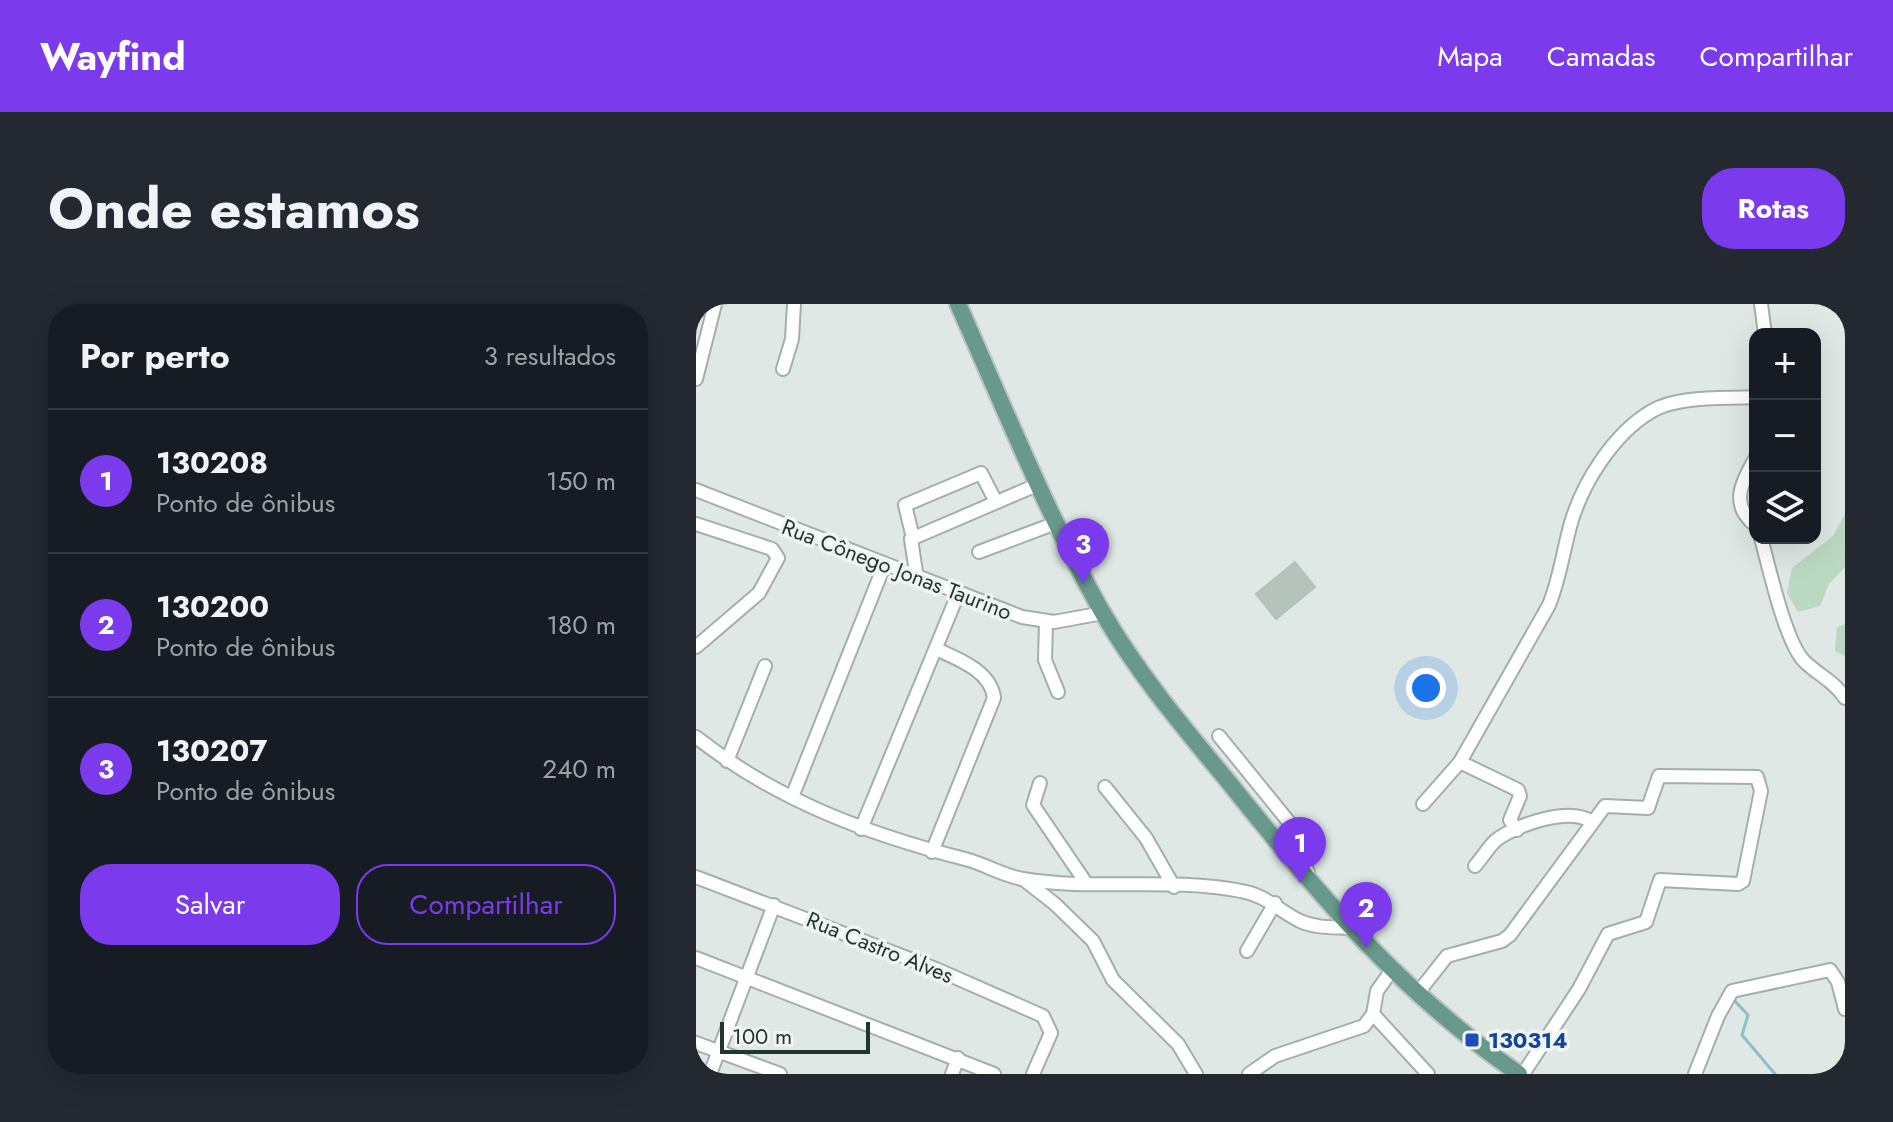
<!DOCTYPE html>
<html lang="pt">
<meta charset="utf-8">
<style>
body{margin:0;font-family:Jost,sans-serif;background:#242831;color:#f1f3f6}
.controls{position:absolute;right:24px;top:24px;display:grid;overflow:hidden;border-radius:16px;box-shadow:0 8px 32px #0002}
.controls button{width:72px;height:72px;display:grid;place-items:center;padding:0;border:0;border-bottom:2px solid #363941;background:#171b24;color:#f1f3f6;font:40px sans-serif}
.scale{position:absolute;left:24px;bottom:20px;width:150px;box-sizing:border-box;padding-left:8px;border:4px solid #223631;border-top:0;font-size:22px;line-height:28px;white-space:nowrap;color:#223631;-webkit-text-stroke:6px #eff5f2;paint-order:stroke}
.you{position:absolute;left:730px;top:384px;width:28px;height:28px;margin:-20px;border:6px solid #fff;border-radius:50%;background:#1a73e8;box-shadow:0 0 0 12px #1a73e833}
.badge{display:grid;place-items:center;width:52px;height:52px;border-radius:50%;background:#7c3aed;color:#fff;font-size:26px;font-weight:700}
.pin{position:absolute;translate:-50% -66px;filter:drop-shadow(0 2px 4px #0008)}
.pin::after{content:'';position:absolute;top:42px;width:28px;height:24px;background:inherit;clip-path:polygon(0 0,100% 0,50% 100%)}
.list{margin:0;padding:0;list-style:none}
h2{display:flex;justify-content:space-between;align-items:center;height:104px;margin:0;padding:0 32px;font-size:34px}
h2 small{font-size:26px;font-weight:400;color:#9ea1a6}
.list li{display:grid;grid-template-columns:52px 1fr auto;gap:24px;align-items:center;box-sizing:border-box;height:144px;padding:0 32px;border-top:2px solid #363941}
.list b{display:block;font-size:30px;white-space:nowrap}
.list p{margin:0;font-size:26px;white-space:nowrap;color:#9ea1a6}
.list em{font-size:26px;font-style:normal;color:#9ea1a6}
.actions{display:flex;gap:16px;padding:24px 32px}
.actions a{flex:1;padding:18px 0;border:2px solid #7c3aed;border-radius:32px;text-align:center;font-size:28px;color:#7c3aed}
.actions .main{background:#7c3aed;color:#fff}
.icon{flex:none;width:44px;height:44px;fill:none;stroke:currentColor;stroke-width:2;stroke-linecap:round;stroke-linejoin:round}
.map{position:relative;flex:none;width:1149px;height:770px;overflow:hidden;border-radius:32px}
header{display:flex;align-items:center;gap:48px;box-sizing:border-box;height:112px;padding:0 40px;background:#7c3aed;color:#fff}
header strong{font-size:38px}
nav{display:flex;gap:44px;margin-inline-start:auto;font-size:28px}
.intro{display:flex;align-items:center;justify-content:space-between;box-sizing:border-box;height:192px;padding:0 48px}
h1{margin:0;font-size:56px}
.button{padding:20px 36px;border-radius:32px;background:#7c3aed;color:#fff;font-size:28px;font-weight:700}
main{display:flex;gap:48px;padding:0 48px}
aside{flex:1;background:#171b24;border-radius:32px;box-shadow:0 8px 32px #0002}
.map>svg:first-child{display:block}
.green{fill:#bad8c2}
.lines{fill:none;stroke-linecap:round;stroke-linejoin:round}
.stream{stroke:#8cbfc8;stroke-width:3}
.building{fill:#b5c3bd;stroke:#b2c1bb;stroke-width:2}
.minor-casing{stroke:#a3afab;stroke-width:16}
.major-casing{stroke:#bdc3c1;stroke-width:20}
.minor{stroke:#fff;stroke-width:12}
.major{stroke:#68998c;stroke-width:16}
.transit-dot{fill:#1a4fb4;stroke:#eff5f2;stroke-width:3}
.labels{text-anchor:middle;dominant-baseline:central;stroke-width:7;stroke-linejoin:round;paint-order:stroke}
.street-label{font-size:22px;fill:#223631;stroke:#eff5f2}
.transit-label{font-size:22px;font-weight:bold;fill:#164399;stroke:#eff5f2;text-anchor:start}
</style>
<header>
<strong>Wayfind</strong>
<nav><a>Mapa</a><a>Camadas</a><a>Compartilhar</a></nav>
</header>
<div class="intro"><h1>Onde estamos</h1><a class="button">Rotas</a></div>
<main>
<aside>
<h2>Por perto<small>3 resultados</small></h2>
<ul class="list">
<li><span class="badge">1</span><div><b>130208</b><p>Ponto de ônibus</p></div><em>150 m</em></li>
<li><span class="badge">2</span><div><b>130200</b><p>Ponto de ônibus</p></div><em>180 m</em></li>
<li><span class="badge">3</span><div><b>130207</b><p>Ponto de ônibus</p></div><em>240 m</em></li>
</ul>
<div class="actions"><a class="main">Salvar</a><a>Compartilhar</a></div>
</aside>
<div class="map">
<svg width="1149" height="770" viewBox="0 0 1149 770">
<rect width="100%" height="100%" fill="#dfe8e4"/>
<g class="green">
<path d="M 1149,210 L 1149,263 L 1133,280 L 1124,302 L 1102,308 L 1091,289 L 1096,264 L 1137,232 Z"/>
<path d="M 1149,320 L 1149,352 L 1139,347 L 1141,323 Z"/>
</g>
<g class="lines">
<path class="stream" d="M 1037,695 L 1052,711 L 1046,731 L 1079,770"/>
</g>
<path class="building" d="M 599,258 L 619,283 L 580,315 L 560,290 Z"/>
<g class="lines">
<defs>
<g id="minor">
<path d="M 1065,0 L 1069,30"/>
<path d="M 87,65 L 96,35 L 98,0"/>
<path d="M 0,75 L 19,0"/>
<path d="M 1059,155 C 1045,179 1034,201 1059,221"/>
<path d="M 0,186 L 326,313 L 358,318 L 407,309"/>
<path d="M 0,220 L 76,245 L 82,254 L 63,289 L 0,343"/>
<path d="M 217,234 L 209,201 L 285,169 L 300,198"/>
<path d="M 1065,234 C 1073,263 1089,337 1108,357 C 1122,371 1138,377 1149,394"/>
<path d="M 283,248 L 360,219"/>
<path d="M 221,275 L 215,235 L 343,180"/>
<path d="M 350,318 L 349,356 L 362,388"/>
<path d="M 523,432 L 597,523 L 613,572"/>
<path d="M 0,433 C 80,496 171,530 269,555 C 289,560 307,572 327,575 C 398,587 474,573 545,587 C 570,591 583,607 604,617 C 619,624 636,623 652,624"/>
<path d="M 31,457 L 69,362"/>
<path d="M 764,458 L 822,486 L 824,492 L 814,516 L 821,526"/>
<path d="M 344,479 L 337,501 L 390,579"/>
<path d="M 409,483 L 450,534 L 478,583"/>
<path d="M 96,493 L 188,262"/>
<path d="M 727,500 L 764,458 L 853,301 C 864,274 867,247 875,219 C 887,178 918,129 956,107 C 983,91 1029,95 1059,93"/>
<path d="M 165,525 L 262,290"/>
<path d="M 236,548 L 298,394 C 295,367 262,355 240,345"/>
<path d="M 779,562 C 786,554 792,544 799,537 C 819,521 873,502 896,518"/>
<path d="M 0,573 L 240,665 L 347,712 L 355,729 L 337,770"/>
<path d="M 327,575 L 359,600 L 397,637 L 417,676 L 482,740 L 500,770"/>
<path d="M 551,647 L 579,599"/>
<path d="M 0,654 L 298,770"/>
<path d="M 721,690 L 751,652 L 806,637 L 814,631 L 909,502 L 952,504 L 963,472 L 1061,473 L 1065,487 L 1047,577 L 1042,580 L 964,576 L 950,618 L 912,630 L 883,685 L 827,770"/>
<path d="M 677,710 L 732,770"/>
<path d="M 0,739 L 84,770"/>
<path d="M 14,770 L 78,601"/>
<path d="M 256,770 L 262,754"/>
<path d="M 553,770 L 579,752 L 668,722 L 677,710 L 681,687 L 696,666"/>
<path d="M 999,770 L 1022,712 L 1036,687 L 1134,666 L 1142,678 L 1149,705"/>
</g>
<path id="major" d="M 262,0 C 308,103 350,208 405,306 C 440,367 486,422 531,476 C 620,588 704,688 823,770"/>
</defs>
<use href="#minor" class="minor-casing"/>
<use href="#major" class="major-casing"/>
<use href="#minor" class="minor"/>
<use href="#major" class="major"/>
</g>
<rect class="transit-dot" x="768" y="728" width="16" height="16" rx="4"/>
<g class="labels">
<g class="street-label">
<text transform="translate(201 265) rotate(21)">Rua Cônego Jonas Taurino</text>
<text transform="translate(184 643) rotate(22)">Rua Castro Alves</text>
</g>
<g class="transit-label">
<text x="792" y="736">130314</text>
</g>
</g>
</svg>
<div class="controls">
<button>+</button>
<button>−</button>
<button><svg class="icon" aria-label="layers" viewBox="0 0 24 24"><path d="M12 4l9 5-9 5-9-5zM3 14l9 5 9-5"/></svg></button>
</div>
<div class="scale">100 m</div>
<div class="you"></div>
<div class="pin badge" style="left:604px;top:579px">1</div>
<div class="pin badge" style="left:670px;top:644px">2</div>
<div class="pin badge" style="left:387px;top:280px">3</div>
</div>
</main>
